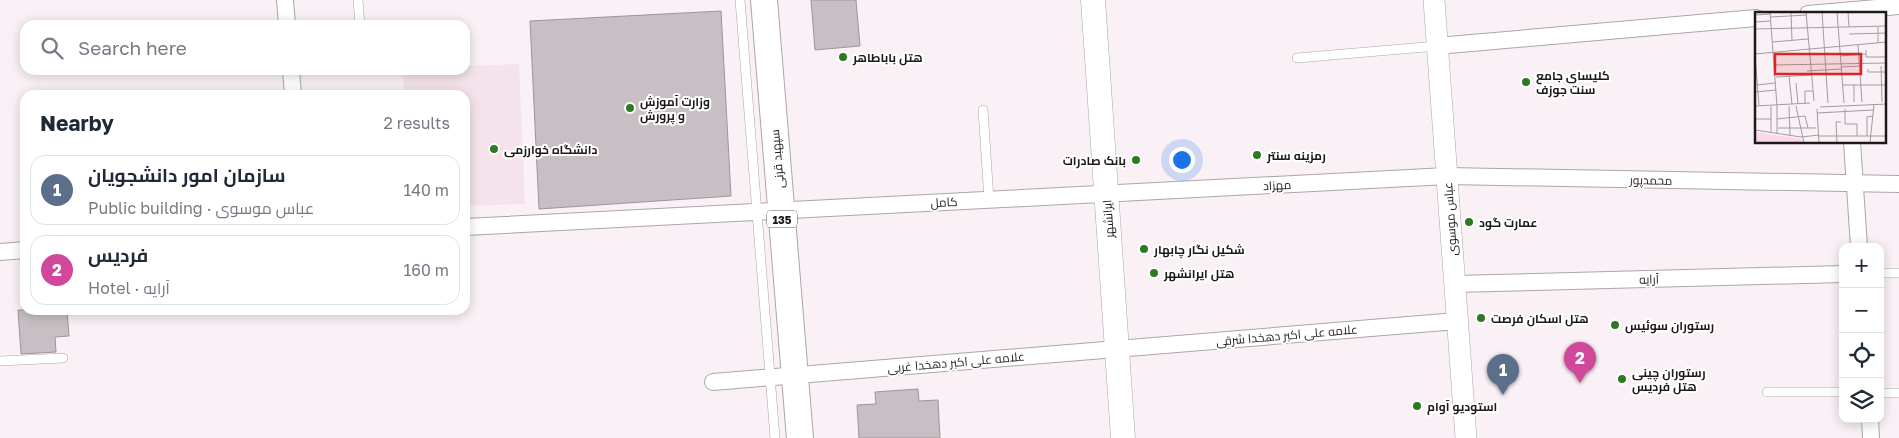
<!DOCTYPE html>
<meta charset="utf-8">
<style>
body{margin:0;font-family:"Golos Text",Cairo,sans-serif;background:#f2f2f3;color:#1f2937}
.controls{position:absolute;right:15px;bottom:15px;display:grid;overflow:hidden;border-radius:10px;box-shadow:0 2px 12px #0003}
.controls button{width:45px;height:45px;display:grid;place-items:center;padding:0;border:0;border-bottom:1px solid #e0e1e3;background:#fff;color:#1f2937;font:25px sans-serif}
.you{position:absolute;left:1181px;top:159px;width:18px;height:18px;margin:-12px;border:4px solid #fff;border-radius:50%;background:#1a73e8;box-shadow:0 0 0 8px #1a73e833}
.badge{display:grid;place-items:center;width:32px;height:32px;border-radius:50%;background:#2d7a22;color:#fff;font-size:16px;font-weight:700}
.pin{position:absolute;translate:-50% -41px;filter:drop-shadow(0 1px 2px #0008)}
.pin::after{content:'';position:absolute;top:26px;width:18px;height:15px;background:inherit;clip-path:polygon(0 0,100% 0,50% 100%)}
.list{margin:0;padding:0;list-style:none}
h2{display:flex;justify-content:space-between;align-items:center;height:65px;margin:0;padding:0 20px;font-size:21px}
h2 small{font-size:16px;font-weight:400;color:#747a83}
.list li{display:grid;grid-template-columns:32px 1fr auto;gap:15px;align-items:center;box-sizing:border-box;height:70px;margin:0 10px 10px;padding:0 10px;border:1px solid #e0e1e3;border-radius:15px}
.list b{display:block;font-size:19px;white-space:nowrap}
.list p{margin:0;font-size:16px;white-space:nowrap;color:#747a83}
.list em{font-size:16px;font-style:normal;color:#747a83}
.icon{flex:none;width:28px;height:28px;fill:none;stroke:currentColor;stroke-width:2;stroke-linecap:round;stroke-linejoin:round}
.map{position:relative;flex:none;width:1899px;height:438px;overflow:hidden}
.search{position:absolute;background:#fff;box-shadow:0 2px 12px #0003;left:20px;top:20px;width:450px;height:55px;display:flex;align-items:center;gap:12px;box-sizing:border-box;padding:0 18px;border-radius:15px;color:#747a83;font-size:19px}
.panel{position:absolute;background:#fff;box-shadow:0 2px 12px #0003;left:20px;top:90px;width:450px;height:225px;border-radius:15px}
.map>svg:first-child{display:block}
.built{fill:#f4e3eb}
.building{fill:#c7bfc3;stroke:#9d9599}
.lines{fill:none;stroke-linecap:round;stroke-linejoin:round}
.service-casing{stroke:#ada5a9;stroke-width:10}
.minor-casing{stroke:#ada5a9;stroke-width:18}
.tertiary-casing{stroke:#ada5a9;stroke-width:22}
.secondary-casing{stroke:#ada5a9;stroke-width:25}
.primary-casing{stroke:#ada5a9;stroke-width:28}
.service{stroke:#fff;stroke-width:9}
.minor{stroke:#fff;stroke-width:16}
.tertiary{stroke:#fff;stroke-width:21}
.secondary{stroke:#fff;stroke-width:24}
.primary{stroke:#fff;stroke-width:26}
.poi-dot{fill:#2d7a22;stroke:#fff;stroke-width:2}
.labels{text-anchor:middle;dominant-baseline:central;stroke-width:4;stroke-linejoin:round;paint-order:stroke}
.shield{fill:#fff;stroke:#625f60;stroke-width:1}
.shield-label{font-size:11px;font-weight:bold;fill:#1e1a1c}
.poi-label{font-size:12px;font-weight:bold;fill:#1e1a1c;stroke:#fff;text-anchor:start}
.street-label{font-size:12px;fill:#1e1a1c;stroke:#fff}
.inset-road{fill:none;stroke:#a29b9f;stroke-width:1}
.view{fill:#d62828;fill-opacity:0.15;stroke:#d62828;stroke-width:2.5}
.inset-edge{fill:none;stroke:#1e1a1c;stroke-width:2.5}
</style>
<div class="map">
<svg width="1899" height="438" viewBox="0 0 1899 438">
<rect width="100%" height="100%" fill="#faf1f6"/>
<path class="built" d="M 519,64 L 525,204 L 465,206 L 465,95 L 404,95 L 403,70 L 465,70 L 465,66 Z"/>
<g class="building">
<path d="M 811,0 L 856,0 L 860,46 L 815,50 Z"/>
<path d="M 721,11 L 731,196 L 539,209 L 530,21 Z"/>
<path d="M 18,310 L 67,310 L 69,336 L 55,337 L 56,352 L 21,354 Z"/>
<path d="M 918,389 L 919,401 L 938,400 L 940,438 L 859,438 L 857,405 L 876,404 L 875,392 Z"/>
</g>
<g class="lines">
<defs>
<g id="service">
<path d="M 358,0 L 360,25"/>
<path d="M 740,0 L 775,438"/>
<path d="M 1297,58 L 1437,46"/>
<path d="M 983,110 L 989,200"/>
<path d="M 1880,273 L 1899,273"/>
<path d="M 0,361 L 63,358"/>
<path d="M 1767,392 L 1843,392"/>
<path d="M 1880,393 L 1899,393"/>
</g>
<g id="minor">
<path d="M 285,0 L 287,25"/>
<path d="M 1808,14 L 1899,6"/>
<path d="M 1437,46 L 1756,18"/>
<path d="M 291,70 L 293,95"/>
<path d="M 1852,142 L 1859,247"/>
<path d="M 465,227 L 1447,176 L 1899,184"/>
<path d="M 0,252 L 25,250"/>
<path d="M 1454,284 L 1843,274"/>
<path d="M 713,382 L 1457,321"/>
<path d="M 1870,419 L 1871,438"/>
</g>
<path id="tertiary" d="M 1434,0 L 1466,438"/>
<path id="secondary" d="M 1093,0 L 1123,438"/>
<path id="primary" d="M 764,0 L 800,438"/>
</defs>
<use href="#service" class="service-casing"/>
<use href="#minor" class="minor-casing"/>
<use href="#tertiary" class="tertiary-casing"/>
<use href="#secondary" class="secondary-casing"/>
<use href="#primary" class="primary-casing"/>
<use href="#service" class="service"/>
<use href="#minor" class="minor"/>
<use href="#tertiary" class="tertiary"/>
<use href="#secondary" class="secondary"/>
<use href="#primary" class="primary"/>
</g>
<g class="poi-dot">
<circle cx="843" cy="57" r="5"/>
<circle cx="1526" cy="82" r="5"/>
<circle cx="630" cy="108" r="5"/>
<circle cx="494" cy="149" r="5"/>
<circle cx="1257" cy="155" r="5"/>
<circle cx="1136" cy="160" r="5"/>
<circle cx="1469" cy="222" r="5"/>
<circle cx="1144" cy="249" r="5"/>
<circle cx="1154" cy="273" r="5"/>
<circle cx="1481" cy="318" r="5"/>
<circle cx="1615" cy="325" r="5"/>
<circle cx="1622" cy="379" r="5"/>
<circle cx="1417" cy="406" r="5"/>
</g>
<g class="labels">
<rect class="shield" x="767" y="210.5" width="30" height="17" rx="4"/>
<g class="shield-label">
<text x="782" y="219">135</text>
</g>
<g class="poi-label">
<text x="853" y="57">هتل باباطاهر</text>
<text x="1536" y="75">کلیسای جامع<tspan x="1536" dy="14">سنت جوزف</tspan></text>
<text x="640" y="101">وزارت آموزش<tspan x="640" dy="14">و پرورش</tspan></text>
<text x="504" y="149">دانشگاه خوارزمی</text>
<text x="1267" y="155">رمزینه سنتر</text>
<text x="1126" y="160" text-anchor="end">بانک صادرات</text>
<text x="1479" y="222">عمارت گود</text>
<text x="1154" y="249">شکیل نگار چابهار</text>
<text x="1164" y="273">هتل ایرانشهر</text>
<text x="1491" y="318">هتل اسکان فرصت</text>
<text x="1625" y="325">رستوران سوئیس</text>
<text x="1632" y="372">رستوران چینی<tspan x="1632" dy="14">هتل فردیس</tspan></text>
<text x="1427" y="406">استودیو آوام</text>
</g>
<g class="street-label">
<text transform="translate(777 159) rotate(-95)">سپهبد قرنی</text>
<text transform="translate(1651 180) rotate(1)">محمدپور</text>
<text transform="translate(1277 185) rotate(-3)">مهزاد</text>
<text transform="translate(944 202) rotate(-3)">کامل</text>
<text transform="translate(1108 219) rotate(-94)">ایرانشهر</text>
<text transform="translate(1450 219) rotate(-94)">عباس موسوی</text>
<text transform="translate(1649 279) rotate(-1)">آرایه</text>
<text transform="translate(1287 335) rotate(-5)">علامه علی اکبر دهخدا شرقی</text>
<text transform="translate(956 362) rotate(-5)">علامه علی اکبر دهخدا غربی</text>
</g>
</g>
<g transform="translate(1755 12)">
<rect width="131" height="131" fill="#faf1f6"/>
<path d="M 0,120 L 47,127 L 48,131 L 0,131 Z" fill="#fdd7ea"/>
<path class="inset-road" d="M 15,0 L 22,94M 36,0 L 37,29M 51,0 L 59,89M 67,0 L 73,91M 82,0 L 89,91M 93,0 L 94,15M 0,3 L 15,2M 16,5 L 52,3M 0,10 L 15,9M 123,15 L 123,31M 0,17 L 132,14M 94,22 L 132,21M 17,30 L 53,27M 103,33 L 107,90M 111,38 L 111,45 L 132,45M 0,42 L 132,30M 0,43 L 4,93M 85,44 L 111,42M 19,53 L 132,51M 126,54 L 127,90M 86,55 L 105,54M 113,57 L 113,60 L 131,60M 52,59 L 86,57M 34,64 L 37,92M 21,65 L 57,63M 41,71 L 43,92M 2,73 L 20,71M 88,73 L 132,73M 99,73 L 99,90M 0,80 L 21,78M 50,92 L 50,79 L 58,79M 0,94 L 55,91M 34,94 L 35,123M 41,94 L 49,131M 65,95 L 132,92M 62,97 L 64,131M 90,97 L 90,112 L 102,112 L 102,124M 62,101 L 118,98M 0,107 L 16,107M 22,107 L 50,104 L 53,116M 23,116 L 61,116M 0,118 L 46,125 L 64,123M 16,120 L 16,94M 22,122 L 22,94M 64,124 L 132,124M 112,124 L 112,105 L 118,104M 82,131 L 81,110 L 86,110M 115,131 L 119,92"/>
<path class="view" d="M 20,42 L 106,42 L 106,62 L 20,62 Z"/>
<rect width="131" height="131" class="inset-edge"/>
</g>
</svg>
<div class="controls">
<button>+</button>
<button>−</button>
<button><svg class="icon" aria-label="locate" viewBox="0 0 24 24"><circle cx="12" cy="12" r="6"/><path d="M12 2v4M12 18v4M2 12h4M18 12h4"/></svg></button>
<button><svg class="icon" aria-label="layers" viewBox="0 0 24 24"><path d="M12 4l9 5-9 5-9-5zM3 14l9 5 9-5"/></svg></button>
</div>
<div class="you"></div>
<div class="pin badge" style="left:1503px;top:395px;background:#5c6f8a">1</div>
<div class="pin badge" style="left:1580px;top:383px;background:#d1479c">2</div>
<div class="search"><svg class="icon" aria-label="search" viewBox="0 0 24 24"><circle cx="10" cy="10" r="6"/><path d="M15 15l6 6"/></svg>Search here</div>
<section class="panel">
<h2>Nearby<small>2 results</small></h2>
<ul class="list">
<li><span class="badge" style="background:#5c6f8a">1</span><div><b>سازمان امور دانشجویان</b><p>Public building · عباس موسوی</p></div><em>140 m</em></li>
<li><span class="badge" style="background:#d1479c">2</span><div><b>فردیس</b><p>Hotel · آرایه</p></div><em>160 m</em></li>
</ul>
</section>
</div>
